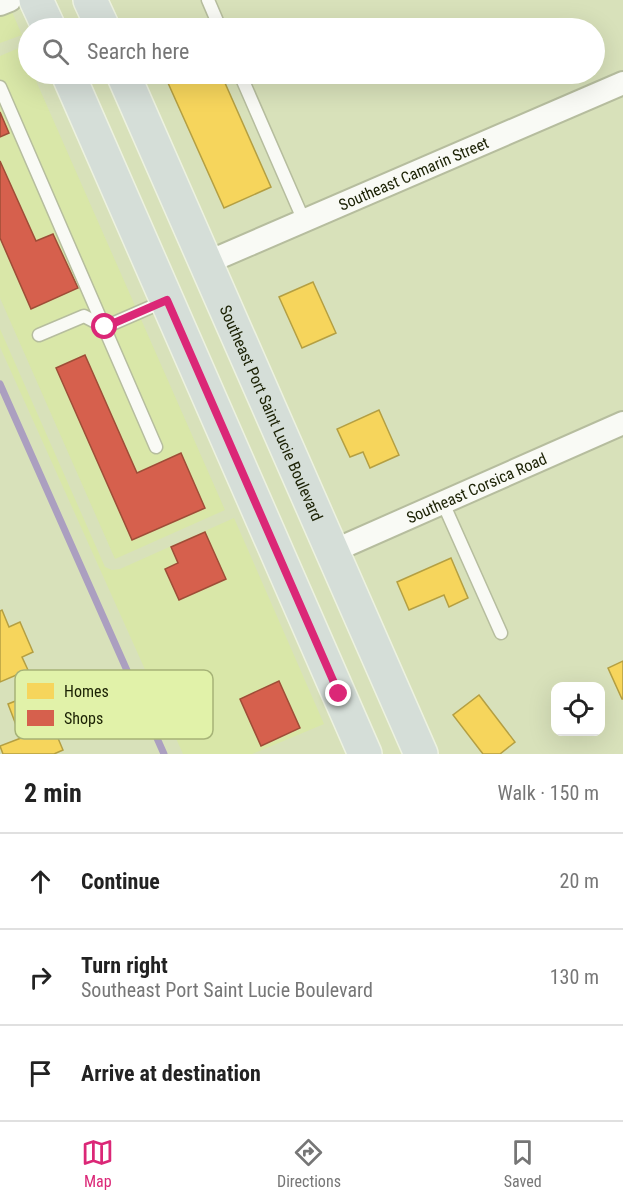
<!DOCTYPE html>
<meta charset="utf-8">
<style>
body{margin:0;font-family:"Roboto Condensed",sans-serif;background:#f6f6f6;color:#222}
.controls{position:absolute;right:18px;bottom:18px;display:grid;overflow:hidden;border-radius:12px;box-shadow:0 6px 24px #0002}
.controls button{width:54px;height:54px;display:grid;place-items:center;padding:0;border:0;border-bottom:2px solid #e0e0e0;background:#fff;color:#222;font:30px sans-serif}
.stop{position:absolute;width:18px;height:18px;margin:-14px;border:4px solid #db2777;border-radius:50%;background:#fff}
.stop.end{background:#db2777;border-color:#fff;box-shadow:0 2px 6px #0008}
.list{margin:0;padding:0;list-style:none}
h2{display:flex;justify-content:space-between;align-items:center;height:78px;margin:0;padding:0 24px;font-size:26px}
h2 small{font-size:20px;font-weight:400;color:#767676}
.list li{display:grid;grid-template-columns:39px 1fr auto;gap:18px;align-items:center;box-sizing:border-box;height:96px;padding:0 24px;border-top:2px solid #e0e0e0}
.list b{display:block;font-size:22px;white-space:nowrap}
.list p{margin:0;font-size:20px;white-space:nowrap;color:#767676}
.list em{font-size:20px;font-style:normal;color:#767676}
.icon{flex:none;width:33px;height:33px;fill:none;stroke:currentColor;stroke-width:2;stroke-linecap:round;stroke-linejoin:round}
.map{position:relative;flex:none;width:623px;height:754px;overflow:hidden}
.search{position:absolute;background:#fff;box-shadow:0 6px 24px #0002;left:18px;right:18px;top:18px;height:66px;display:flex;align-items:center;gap:15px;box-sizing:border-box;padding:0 21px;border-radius:33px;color:#767676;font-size:22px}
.sheet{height:366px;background:#fff}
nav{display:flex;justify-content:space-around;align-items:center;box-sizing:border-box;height:84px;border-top:2px solid #e0e0e0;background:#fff;font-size:16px;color:#767676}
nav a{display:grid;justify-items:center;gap:3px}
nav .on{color:#db2777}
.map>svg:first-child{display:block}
.built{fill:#d9e7a8}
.homes{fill:#f6d55c;stroke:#b49f42;stroke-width:1.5}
.shops{fill:#d6604d;stroke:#9e4d37;stroke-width:1.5}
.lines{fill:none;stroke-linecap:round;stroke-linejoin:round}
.stream{stroke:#ab9fc0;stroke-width:7}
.service-casing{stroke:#b6bd9e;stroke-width:15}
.minor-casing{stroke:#b6bd9e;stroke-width:26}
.primary-casing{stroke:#edf2e0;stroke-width:36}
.service{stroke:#f9faf5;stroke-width:12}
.minor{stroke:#f9faf5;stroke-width:22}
.primary{stroke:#d5ded8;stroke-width:33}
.route{stroke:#db2777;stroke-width:8}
.labels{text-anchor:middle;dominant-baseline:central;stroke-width:6;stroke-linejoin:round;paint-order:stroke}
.street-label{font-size:16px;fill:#1b2104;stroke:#e1f2a9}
.key{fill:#e1f2a9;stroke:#a6b377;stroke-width:1.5}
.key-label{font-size:16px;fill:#1b2104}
</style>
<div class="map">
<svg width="623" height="754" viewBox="0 0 623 754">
<rect width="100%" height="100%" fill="#d8e1ba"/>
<g class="built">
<path d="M 12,12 L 22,35 L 0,43 L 0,17 Z"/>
<path d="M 21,47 L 28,64 L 28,74 L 33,74 L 225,510 L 115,559 L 0,298 L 0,56 Z"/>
<path d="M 0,329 L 105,567 L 112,570 L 120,569 L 234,518 L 324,724 L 252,754 L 183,754 L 0,347 Z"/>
</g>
<g class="homes">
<path d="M 164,74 L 221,74 L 271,187 L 224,208 Z"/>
<path d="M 313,282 L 336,333 L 302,348 L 279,297 Z"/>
<path d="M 379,410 L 399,455 L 370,468 L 363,452 L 350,457 L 337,429 Z"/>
<path d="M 451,558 L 468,598 L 449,607 L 444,595 L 409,610 L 397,582 Z"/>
<path d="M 2,610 L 9,627 L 20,622 L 33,652 L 22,657 L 28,670 L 0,682 L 0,611 Z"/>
<path d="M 623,661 L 623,699 L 622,699 L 608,668 Z"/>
<path d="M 38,692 L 43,703 L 52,699 L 64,728 L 55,731 L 63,750 L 54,754 L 3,754 L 0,746 L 21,738 L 8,704 Z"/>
<path d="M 479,695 L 515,742 L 500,754 L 483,754 L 453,715 Z"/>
</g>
<g class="shops">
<path d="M 0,112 L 9,133 L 0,137 Z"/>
<path d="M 0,161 L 36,241 L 53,234 L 78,288 L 31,309 L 0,238 Z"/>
<path d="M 85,355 L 137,473 L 181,453 L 205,508 L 132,540 L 56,368 Z"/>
<path d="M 205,532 L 226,579 L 179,600 L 165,569 L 178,563 L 171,547 Z"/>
<path d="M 279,681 L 300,728 L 261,746 L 240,699 Z"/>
</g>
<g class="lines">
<path class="stream" d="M 0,384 L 164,754"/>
<defs>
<g id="service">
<path d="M 208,0 L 220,28"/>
<path d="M 240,74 L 304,221"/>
<path d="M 0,87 L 156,447"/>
<path d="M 39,335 L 84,316 L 105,327 L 167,300"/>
<path d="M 443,503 L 501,633"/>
</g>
<g id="minor">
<path d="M 0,4 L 10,0"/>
<path id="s1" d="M 206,263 L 623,83"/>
<path id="s2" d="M 331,552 L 623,423"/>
</g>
<g id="primary">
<path d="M 36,0 L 49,28"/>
<path d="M 90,0 L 103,28"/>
<path d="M 68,74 L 365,754"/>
<path id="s3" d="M 123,74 L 421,754"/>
</g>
</defs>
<use href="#service" class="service-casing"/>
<use href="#minor" class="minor-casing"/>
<use href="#primary" class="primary-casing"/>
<use href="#service" class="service"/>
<use href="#minor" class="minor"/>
<use href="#primary" class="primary"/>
</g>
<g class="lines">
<path class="route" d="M 105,327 L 167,300 L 339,694"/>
</g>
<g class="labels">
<g class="street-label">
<text stroke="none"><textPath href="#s1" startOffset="226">Southeast Camarin Street</textPath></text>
<text stroke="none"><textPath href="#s3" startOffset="370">Southeast Port Saint Lucie Boulevard</textPath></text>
<text stroke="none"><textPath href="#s2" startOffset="159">Southeast Corsica Road</textPath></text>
</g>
</g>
<rect x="15" y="670" width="198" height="69" rx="9" class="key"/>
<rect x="27" y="683" width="27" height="16" fill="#f6d55c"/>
<rect x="27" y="710" width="27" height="16" fill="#d6604d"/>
<g class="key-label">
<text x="64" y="697">Homes</text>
<text x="64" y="724">Shops</text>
</g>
</svg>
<div class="controls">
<button><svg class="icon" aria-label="locate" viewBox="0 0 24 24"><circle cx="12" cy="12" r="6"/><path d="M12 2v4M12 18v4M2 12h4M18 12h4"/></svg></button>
</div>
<div class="stop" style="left:105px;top:327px"></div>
<div class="stop end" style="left:339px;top:694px"></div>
<div class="search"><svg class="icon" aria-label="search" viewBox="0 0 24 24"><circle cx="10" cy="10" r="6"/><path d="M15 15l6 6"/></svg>Search here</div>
</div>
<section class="sheet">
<h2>2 min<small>Walk · 150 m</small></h2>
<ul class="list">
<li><svg class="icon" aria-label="ahead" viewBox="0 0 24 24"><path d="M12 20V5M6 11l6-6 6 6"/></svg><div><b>Continue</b></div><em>20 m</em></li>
<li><svg class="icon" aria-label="right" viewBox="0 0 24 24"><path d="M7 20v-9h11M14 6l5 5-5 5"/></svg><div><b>Turn right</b><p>Southeast Port Saint Lucie Boulevard</p></div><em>130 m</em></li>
<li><svg class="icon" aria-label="arrive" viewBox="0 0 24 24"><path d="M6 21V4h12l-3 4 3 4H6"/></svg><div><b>Arrive at destination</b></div></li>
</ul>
</section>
<nav>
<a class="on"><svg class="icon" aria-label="map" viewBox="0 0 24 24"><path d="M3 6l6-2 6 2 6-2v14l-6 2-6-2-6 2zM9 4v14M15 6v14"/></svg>Map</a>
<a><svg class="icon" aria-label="directions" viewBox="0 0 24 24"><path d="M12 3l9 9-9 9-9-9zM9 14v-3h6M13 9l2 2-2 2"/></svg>Directions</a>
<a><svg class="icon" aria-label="saved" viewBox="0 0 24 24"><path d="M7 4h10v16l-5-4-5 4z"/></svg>Saved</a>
</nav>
